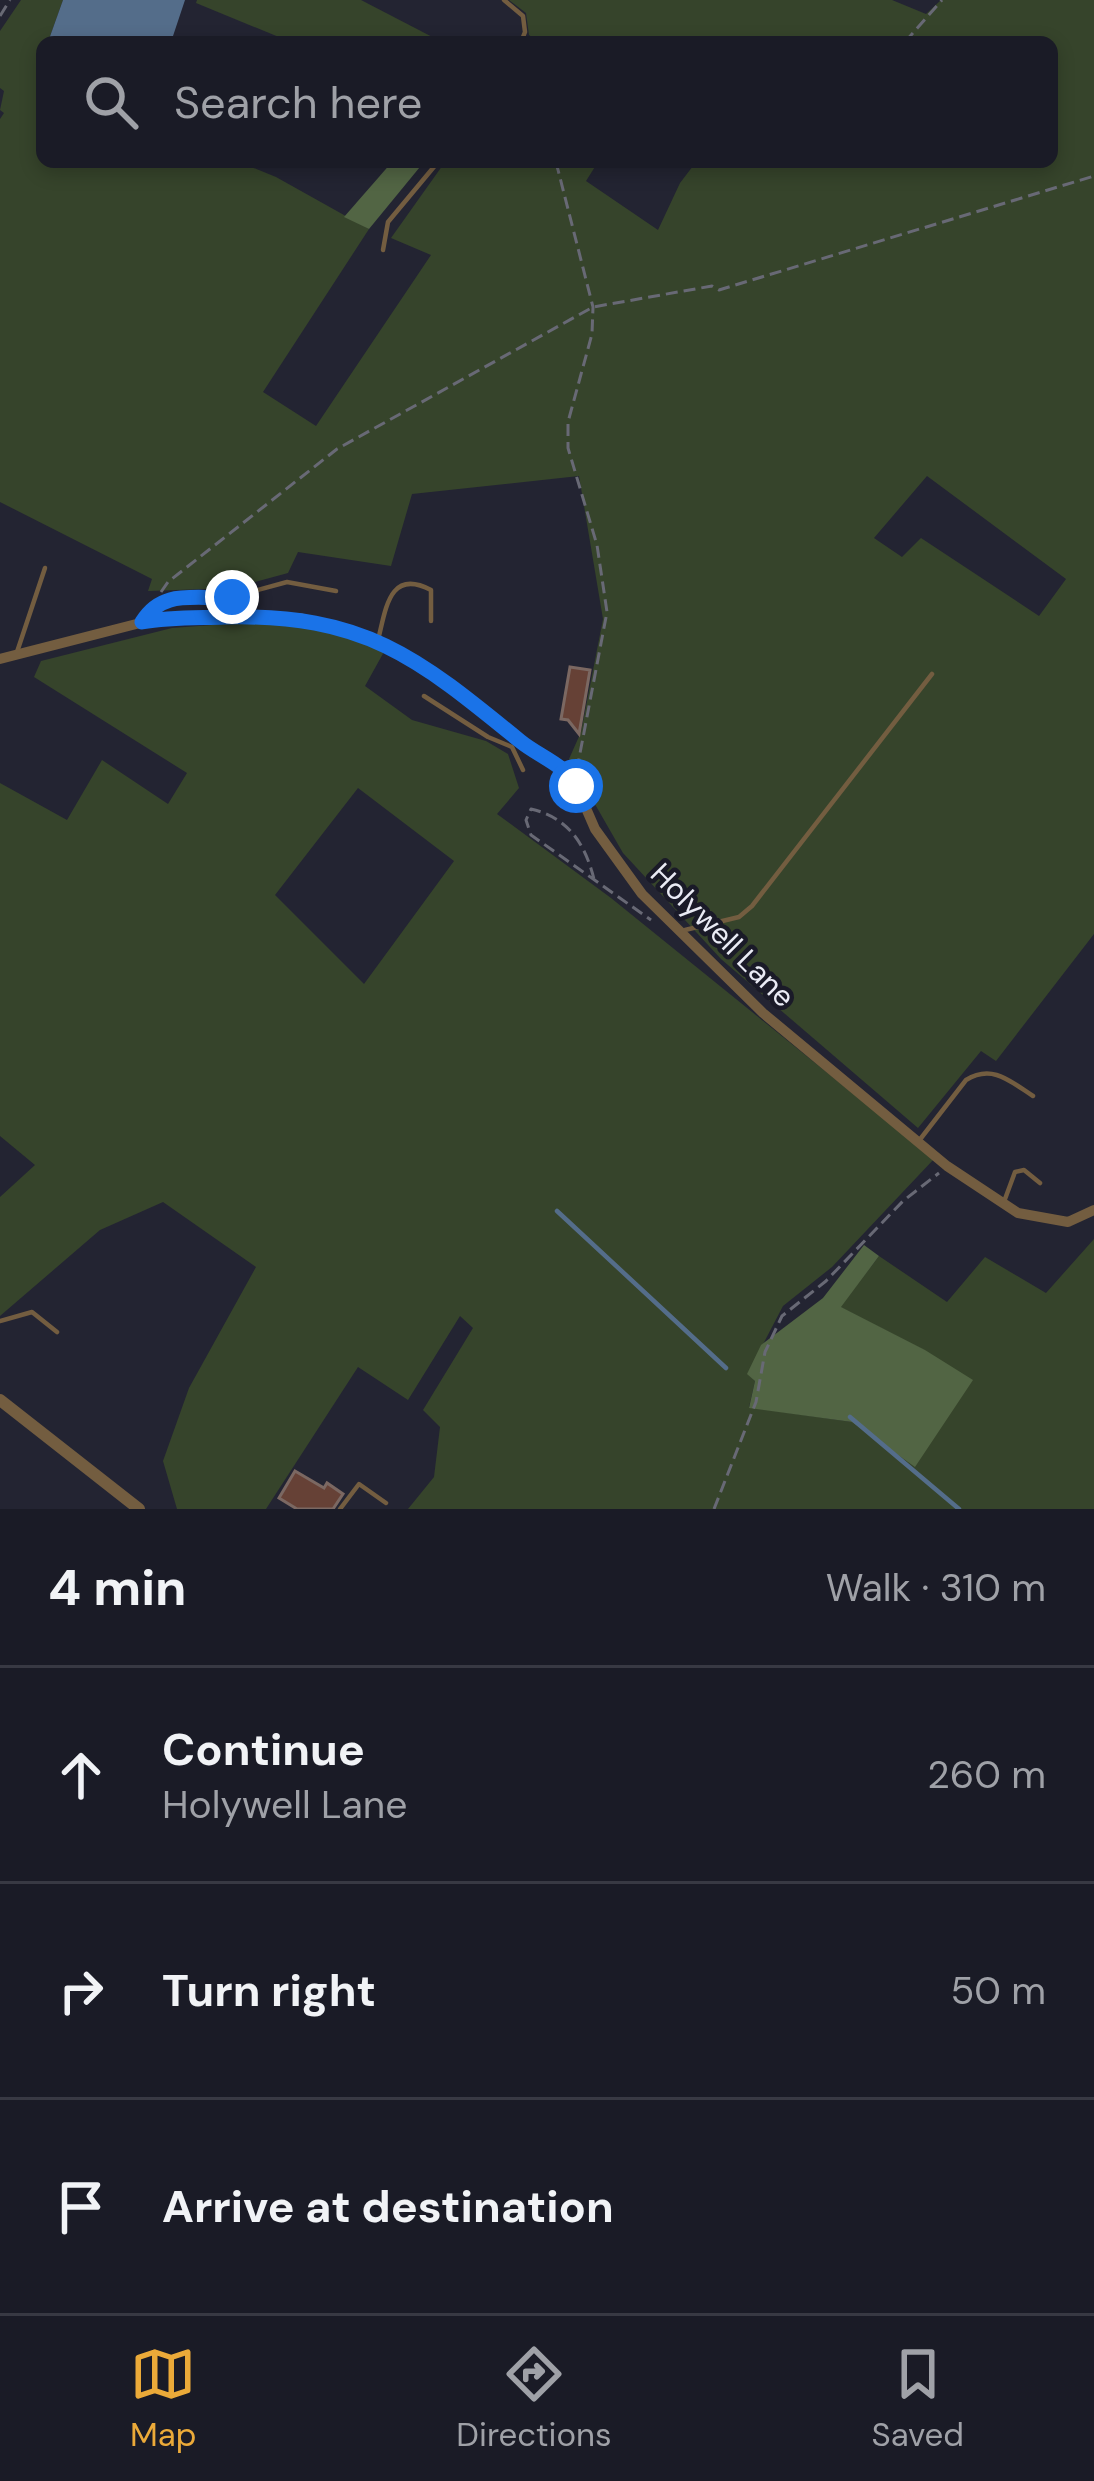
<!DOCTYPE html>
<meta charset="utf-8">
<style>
body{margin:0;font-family:"DM Sans",sans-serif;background:#23242e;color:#f1f3f6}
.stop{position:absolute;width:36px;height:36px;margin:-27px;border:9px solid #1a73e8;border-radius:50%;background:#fff}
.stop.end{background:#1a73e8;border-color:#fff;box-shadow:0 3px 12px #0008}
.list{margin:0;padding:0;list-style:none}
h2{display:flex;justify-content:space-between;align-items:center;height:156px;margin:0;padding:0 48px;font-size:51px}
h2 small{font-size:39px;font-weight:400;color:#9fa1a7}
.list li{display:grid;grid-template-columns:78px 1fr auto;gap:36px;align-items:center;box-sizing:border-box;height:216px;padding:0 48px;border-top:3px solid #383943}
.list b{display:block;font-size:45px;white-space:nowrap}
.list p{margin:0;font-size:39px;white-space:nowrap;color:#9fa1a7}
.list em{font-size:39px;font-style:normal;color:#9fa1a7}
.icon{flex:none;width:66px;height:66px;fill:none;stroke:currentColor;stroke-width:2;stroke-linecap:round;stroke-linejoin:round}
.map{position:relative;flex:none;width:1094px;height:1509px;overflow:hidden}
.search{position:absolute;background:#1a1b26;box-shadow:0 6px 18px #0003;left:36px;right:36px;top:36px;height:132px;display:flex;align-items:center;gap:30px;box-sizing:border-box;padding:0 42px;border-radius:18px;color:#9fa1a7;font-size:45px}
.sheet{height:804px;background:#1a1b26}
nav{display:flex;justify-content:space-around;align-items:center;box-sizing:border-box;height:168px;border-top:3px solid #383943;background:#1a1b26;font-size:33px;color:#9fa1a7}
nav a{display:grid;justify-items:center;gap:6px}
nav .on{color:#ebaa39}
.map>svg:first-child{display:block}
.green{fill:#36442b;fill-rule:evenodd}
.forest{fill:#526544}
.water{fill:#546d8a}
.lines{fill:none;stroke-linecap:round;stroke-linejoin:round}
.stream{stroke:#546d8a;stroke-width:4.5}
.building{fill:#664136;stroke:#7b6862;stroke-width:3}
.path{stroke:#686975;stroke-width:3;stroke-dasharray:12 6;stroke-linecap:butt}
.service{stroke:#735d40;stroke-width:4.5}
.minor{stroke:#735d40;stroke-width:10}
.tertiary{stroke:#735d40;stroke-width:12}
.route{stroke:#1a73e8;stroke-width:15}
.labels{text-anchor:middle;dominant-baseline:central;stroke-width:9;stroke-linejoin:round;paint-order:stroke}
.street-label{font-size:30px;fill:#eaebf5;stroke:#1a1a28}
</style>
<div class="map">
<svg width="1094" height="1509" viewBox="0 0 1094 1509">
<rect width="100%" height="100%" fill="#232432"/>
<g class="green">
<path d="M 21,0 L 63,0 L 48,42 L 42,42 L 42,162 L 239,162 L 276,177 L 369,229 L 263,392 L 316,426 L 431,255 L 391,238 L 445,162 L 598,162 L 586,181 L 658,230 L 680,183 L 696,162 L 1052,162 L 1052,42 L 539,42 L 529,35 L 526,13 L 509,0 L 892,0 L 926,14 L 941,0 L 1094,0 L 1094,934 L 996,1061 L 981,1051 L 918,1128 L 721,959 L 623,853 L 569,759 L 581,732 L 603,619 L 579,476 L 412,494 L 391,566 L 298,552 L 288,573 L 233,588 L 148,591 L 152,579 L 0,502 L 0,119 L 4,113 L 0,110 L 4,91 L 0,88 L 0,31 ZM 927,476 L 1066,579 L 1039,616 L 921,538 L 902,557 L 874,538 Z"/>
<path d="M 197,0 L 361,0 L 442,42 L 291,42 L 196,3 Z"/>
<path d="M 279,620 L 332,630 L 385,650 L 365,686 L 412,720 L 486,741 L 508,754 L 519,788 L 497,814 L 611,898 L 934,1159 L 832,1267 L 783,1306 L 748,1373 L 755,1381 L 749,1407 L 852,1422 L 972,1381 L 924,1350 L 840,1307 L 879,1256 L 947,1302 L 985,1257 L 1046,1293 L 1094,1239 L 1094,1509 L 408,1509 L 434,1477 L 440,1427 L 423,1410 L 473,1328 L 460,1316 L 408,1400 L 358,1367 L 266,1509 L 177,1509 L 163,1461 L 189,1388 L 256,1267 L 163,1202 L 100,1230 L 0,1316 L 0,1197 L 35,1165 L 0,1136 L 0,783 L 67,820 L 102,760 L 168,804 L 187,773 L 34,677 L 41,661 L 172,628 ZM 358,788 L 454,861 L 364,984 L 275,895 Z"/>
</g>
<g class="forest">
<path d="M 392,162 L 424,162 L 369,229 L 344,217 Z"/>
<path d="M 864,1245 L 879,1256 L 841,1307 L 925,1350 L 973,1380 L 915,1467 L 852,1422 L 749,1408 L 755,1381 L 747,1374 L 761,1345 L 823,1298 Z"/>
</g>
<path class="water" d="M 63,0 L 185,0 L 171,42 L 48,42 Z"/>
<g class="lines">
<g class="stream">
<path d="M 557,1211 L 726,1368"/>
<path d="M 850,1417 L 959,1509"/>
</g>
</g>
<g class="building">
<path d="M 570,667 L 590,670 L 579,734 L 568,720 L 561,719 Z"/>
<path d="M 295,1471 L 324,1488 L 327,1483 L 343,1494 L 333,1509 L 297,1509 L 279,1498 Z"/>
</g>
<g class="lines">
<g class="path">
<path d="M 0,16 L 10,0"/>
<path d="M 905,42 L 942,0"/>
<path d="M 556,162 L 593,307 L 592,334 L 568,422 L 568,448 L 597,545 L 607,612 L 577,769"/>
<path d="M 161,592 L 168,582 L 337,449 L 593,307 L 712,286 L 719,290 L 1094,176"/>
<path d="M 594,879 C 585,844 569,818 531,809 L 526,820 L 531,835 L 651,920"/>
<path d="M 714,1509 L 756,1402 L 765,1352 L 782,1316 L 826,1281 L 903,1201 L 939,1173"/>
</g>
<g class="service">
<path d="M 504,0 L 523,16 L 525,32 L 521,42"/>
<path d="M 383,250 L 388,222 L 438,162"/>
<path d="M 145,618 L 158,601 L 164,599 L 232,597 L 287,582 L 336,591"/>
<path d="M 378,640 C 386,609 389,568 431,590 L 431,621"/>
<path d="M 16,655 L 45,568"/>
<path d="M 424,696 L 488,737 L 512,747 L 523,770"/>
<path d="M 685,930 L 739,917 L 752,906 L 932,674"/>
<path d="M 918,1142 L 966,1080 C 992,1064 1010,1081 1033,1096"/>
<path d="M 1005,1199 L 1015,1172 L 1024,1170 L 1040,1183"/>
<path d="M 0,1321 L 32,1312 L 57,1332"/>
<path d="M 340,1509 L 359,1484 L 386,1503"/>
</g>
<path class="minor" d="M 0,659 L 148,621 L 184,618 L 300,618 L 378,640 L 427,669 L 525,746 L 572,776 L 595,829 L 642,894 L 763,1013 L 947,1166 L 1018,1213 L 1068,1222 L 1094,1210"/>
<path class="tertiary" d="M 0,1400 L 139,1509"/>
</g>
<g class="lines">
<path class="route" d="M 232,597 C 195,600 163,588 142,622 C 169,617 197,618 225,617 C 364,614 416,656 520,741 C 538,756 566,765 576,786"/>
</g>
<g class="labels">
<g class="street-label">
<text transform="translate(723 935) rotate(45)">Holywell Lane</text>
</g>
</g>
</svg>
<div class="stop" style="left:576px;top:786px"></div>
<div class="stop end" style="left:232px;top:597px"></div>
<div class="search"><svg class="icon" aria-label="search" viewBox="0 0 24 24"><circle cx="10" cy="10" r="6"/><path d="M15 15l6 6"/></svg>Search here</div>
</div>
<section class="sheet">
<h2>4 min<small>Walk · 310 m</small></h2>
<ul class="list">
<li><svg class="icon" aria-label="ahead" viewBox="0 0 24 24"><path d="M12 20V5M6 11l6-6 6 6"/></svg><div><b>Continue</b><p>Holywell Lane</p></div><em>260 m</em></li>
<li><svg class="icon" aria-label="right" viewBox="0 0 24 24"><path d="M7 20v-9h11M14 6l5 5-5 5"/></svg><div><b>Turn right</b></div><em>50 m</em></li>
<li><svg class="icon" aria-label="arrive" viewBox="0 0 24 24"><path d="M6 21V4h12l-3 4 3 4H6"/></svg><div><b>Arrive at destination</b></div></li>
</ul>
</section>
<nav>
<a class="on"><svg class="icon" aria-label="map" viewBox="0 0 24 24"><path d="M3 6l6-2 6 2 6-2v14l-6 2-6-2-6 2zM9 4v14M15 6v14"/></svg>Map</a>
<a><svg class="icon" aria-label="directions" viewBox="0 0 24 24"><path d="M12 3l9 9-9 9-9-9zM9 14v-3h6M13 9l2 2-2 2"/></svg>Directions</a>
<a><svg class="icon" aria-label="saved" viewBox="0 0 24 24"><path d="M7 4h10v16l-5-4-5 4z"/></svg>Saved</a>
</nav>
